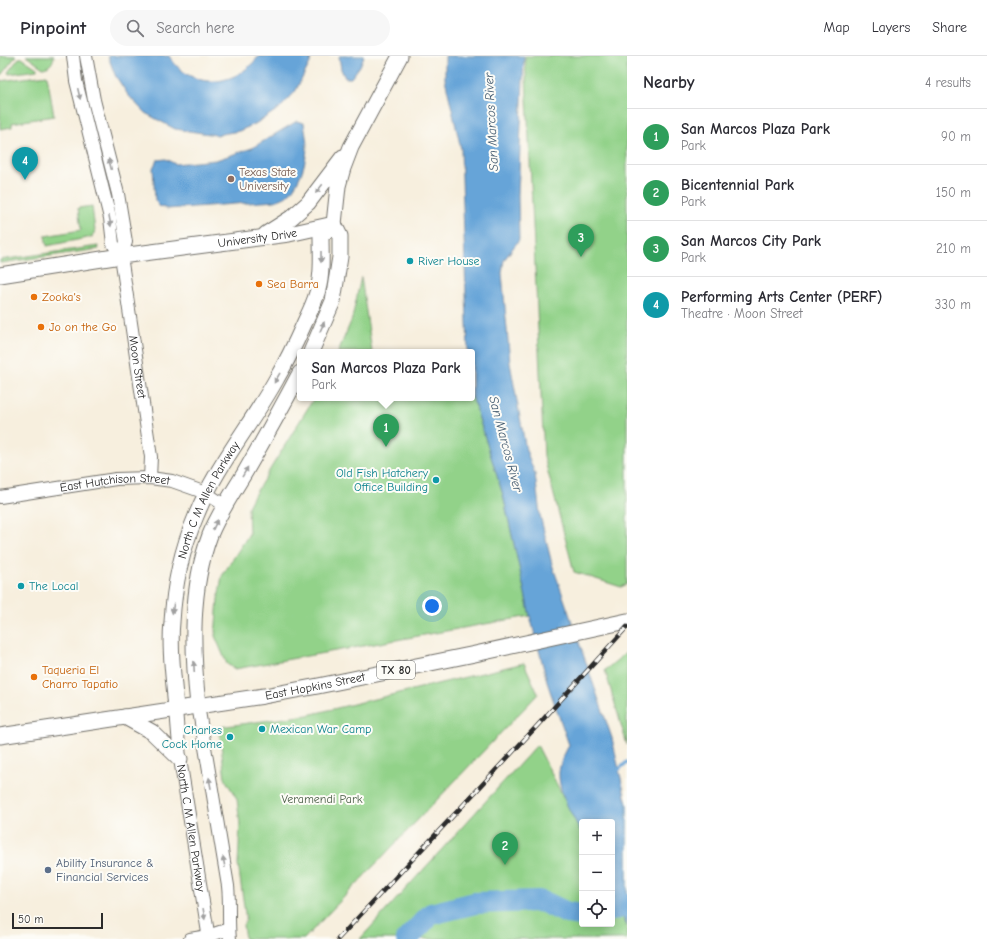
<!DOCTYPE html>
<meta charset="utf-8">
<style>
body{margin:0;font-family:"Comic Neue",sans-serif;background:#f7f7f7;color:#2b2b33}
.controls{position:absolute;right:12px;bottom:12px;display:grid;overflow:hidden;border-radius:4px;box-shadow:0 2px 10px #0003}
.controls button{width:36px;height:36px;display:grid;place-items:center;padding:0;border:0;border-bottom:1px solid #e1e1e2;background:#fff;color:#2b2b33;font:20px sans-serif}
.scale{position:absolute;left:12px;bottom:10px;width:91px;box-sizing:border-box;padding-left:4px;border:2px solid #2b2b2b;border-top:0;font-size:11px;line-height:14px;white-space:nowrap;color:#2b2b2b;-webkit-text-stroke:3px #fdfcf7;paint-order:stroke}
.you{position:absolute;left:432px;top:550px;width:14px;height:14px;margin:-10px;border:3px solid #fff;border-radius:50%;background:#1a73e8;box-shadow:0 0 0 6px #1a73e833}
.badge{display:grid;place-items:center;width:26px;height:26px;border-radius:50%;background:#0f766e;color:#fff;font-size:13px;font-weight:700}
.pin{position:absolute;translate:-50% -33px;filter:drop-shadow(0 1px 2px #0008)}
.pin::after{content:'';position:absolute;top:21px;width:14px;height:12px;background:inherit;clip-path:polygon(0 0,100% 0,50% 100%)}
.popup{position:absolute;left:297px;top:293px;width:178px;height:52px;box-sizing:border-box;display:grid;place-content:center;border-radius:4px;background:#fff;filter:drop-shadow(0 1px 3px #0005);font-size:13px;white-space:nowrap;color:#7c7c81}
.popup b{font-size:15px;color:#2b2b33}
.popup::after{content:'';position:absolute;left:50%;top:100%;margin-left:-8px;border:8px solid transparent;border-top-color:#fff}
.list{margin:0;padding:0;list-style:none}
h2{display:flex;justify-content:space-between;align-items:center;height:52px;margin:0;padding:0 16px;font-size:17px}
h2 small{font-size:13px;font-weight:400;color:#7c7c81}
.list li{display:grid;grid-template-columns:26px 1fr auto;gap:12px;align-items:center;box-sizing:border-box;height:56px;padding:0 16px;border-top:1px solid #e1e1e2}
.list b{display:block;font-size:15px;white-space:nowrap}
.list p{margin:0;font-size:13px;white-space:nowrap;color:#7c7c81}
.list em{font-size:13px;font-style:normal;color:#7c7c81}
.icon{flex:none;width:22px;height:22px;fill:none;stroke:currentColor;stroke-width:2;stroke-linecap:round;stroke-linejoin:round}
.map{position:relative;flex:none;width:627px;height:883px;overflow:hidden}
header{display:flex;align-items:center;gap:24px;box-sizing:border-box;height:56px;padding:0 20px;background:#fff;border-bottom:1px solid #e1e1e2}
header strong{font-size:19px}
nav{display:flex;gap:22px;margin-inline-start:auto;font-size:14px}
.search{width:280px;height:36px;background:#f7f7f7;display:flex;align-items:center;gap:10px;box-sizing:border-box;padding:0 14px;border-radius:22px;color:#7c7c81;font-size:15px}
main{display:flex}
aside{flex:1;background:#fff}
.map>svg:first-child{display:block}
.green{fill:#92d289;stroke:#5e7e5a}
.water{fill:#66a4d8;stroke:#486882}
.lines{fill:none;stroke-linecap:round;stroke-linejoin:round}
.stream{stroke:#66a4d8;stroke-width:3.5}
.river{stroke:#66a4d8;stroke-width:22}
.minor-casing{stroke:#72706a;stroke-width:14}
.major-casing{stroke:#72706a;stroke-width:17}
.minor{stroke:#fff;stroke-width:12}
.major{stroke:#fff;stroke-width:15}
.rail-casing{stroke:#2b2b2b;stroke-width:4.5}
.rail{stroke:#fdfcf7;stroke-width:3;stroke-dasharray:9;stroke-linecap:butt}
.oneway{fill:#a0a0a0}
.education-dot{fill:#8d6e63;stroke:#fdfcf7;stroke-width:1.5}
.culture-dot{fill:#0f9aa8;stroke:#fdfcf7;stroke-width:1.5}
.food-dot{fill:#e8710a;stroke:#fdfcf7;stroke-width:1.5}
.service-dot{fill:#5c6f8a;stroke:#fdfcf7;stroke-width:1.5}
.labels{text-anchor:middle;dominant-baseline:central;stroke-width:4;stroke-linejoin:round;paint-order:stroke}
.shield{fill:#fdfcf7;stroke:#6a6a68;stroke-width:1}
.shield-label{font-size:11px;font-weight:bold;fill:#2b2b2b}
.education-label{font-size:12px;fill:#785e54;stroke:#fdfcf7;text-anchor:start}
.street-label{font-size:12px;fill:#2b2b2b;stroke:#fdfcf7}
.culture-label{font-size:12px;fill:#0d838f;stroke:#fdfcf7;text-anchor:start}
.food-label{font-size:12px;fill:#c56008;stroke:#fdfcf7;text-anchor:start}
.park-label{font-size:12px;fill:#4a5d47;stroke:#fdfcf7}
.service-label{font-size:12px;fill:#4e5e75;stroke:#fdfcf7;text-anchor:start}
.water-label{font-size:13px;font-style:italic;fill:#435b70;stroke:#fdfcf7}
</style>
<header>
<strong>Pinpoint</strong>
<div class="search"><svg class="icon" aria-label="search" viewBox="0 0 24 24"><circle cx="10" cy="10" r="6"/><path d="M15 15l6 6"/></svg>Search here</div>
<nav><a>Map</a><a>Layers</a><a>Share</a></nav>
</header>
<main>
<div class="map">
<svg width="627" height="883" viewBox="0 0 627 883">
<rect width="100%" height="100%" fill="#fdfcf7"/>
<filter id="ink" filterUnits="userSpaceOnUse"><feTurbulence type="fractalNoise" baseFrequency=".025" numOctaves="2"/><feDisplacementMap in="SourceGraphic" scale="8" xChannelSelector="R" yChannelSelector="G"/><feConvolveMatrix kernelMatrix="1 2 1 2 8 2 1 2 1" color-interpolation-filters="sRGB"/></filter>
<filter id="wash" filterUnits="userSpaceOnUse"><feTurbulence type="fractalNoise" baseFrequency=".012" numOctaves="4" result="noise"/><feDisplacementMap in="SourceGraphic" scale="16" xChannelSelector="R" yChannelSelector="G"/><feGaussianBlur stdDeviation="0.9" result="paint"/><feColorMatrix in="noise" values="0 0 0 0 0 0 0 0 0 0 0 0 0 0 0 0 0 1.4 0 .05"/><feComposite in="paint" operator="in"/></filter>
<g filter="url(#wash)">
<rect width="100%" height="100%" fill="#f7efde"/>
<g class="green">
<path d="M 0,0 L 16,0 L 2,18 L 0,19 Z"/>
<path d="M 26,0 L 54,0 C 53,7 50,11 43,12 Z"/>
<path d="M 525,0 L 627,0 L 627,528 L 621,531 L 574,516 L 544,401 Z"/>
<path d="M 19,2 L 22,2 L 37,12 L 37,14 L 9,18 L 8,16 Z"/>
<path d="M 47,19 L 54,60 L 12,67 L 12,71 L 0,73 L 0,25 Z"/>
<path d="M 92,150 L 95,175 L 92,181 L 47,190 L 45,180 L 81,174 L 78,152 Z"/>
<path d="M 98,190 L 99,193 L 0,207 L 0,204 Z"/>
<path d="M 361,221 L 372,296 L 338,296 L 352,263 Z"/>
<path d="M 472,340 L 503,439 L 530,560 L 235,613 L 227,608 L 215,580 L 218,543 L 222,520 L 249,478 L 248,451 L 253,441 L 314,342 L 389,342 L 389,344 L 399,342 L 472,342 Z"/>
<path d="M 627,596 L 627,689 L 605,614 Z"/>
<path d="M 524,607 L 538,638 L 304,883 L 245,883 L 243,869 L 246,864 L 238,808 L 240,769 L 237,743 L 225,723 L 219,671 L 308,659 Z"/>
<path d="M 537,689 L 582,778 L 582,868 L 612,868 L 612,839 L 627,870 L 627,883 L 360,883 Z"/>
</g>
<g class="water">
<path d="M 108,0 L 169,0 C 192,35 234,32 259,0 L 311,0 L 310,7 L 295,36 L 280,52 L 255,68 L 239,75 L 216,79 L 175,73 L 145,57 L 128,39 L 115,19 Z"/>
<path d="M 339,0 L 364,0 L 360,10 L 351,22 L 345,22 L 341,13 Z"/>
<path d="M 445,0 L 524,0 L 518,139 L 519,184 L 504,204 L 502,217 L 510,307 L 526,394 L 535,418 L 540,459 L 552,508 L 612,682 L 627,749 L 627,870 L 612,839 L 612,766 L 582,766 L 582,778 C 572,758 558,738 559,716 C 560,706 565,697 569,689 L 548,629 L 530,560 L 503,439 L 472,340 L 472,296 L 468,296 L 461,93 L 445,23 Z"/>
<path d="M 297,65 L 304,67 C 305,75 307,84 307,92 C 306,107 300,126 289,138 C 285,142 280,143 275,145 L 167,153 L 159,150 L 155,144 L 153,112 L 157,104 L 166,103 L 175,108 L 216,104 L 252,92 Z"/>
</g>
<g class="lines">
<path class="stream" d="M 616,716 L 627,706"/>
<g class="river">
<path d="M 612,854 L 627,849"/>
<path d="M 407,883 L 431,858 L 475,847 L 539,845 L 546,847 L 567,857 L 582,859"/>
</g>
</g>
</g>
<g filter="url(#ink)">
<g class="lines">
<defs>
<g id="minor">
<path id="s1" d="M 73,0 L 76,25 L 110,162 L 113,188 L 121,200 L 151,401 L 150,422"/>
<path d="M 86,0 L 94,44 L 118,138 L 126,186 L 121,200"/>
<path id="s2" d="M 0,441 L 116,423 L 150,422 L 172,425 L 206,437 L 224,449"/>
<path d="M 198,649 L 228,830 C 230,848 228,866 230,883"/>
<path id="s3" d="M 176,653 L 180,703 L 209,883"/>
<path d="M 190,883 L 208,880 L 229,873"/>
</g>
<g id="major">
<path d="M 334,168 L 338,130 L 343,112 L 351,91 L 400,0"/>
<path d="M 266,178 L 291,162 L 308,147 L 343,101"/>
<path id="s4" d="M 0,219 L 121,200 L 289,178 L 334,168"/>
<path d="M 311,296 L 333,245 L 340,201 L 340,180 L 334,168"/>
<path d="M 198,649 C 192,593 190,533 210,479 C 219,457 232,438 244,418 C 263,385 282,351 300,317"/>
<path id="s5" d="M 176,653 C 174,624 169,594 172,566 C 174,530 182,493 196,460 C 216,410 251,369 277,322 C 287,305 296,286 304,268 C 308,259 313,250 316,240 C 323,221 321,200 321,180 L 334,168"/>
<path d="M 125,661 L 152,676 L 180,703"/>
<path id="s6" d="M 0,680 L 264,640 L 318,630 L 475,598 L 627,565"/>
</g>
</defs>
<use href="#minor" class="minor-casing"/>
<use href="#major" class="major-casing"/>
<use href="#minor" class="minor"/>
<use href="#major" class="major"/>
<defs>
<path id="rail" d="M 338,883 L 537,670 L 627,571"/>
</defs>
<use href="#rail" class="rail-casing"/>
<use href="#rail" class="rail"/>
</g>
<defs><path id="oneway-solid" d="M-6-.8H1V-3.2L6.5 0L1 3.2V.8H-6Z"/></defs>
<g class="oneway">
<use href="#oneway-solid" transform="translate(79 38) rotate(77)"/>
<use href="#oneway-solid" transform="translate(110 108) rotate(-104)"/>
<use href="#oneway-solid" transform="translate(319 133) rotate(128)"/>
<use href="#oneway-solid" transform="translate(110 165) rotate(80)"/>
<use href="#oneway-solid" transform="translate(321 201) rotate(90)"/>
<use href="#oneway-solid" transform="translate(322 271) rotate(-66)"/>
<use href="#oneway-solid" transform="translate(277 322) rotate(120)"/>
<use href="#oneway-solid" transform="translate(245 416) rotate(-60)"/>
<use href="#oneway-solid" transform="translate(215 469) rotate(-65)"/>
<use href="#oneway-solid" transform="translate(173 552) rotate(98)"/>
<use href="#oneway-solid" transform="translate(194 611) rotate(-93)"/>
<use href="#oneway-solid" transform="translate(210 727) rotate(-100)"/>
<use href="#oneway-solid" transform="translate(224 806) rotate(-100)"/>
<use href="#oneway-solid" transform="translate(204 858) rotate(81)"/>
</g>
</g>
<circle class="education-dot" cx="231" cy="123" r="4"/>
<g class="culture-dot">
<circle cx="410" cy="205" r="4"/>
<circle cx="436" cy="424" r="4"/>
<circle cx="21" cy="530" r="4"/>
<circle cx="262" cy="673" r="4"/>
<circle cx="230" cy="681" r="4"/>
</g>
<g class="food-dot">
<circle cx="259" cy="228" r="4"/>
<circle cx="34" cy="241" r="4"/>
<circle cx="41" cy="271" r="4"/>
<circle cx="34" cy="621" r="4"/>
</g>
<circle class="service-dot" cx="48" cy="814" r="4"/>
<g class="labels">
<rect class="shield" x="377" y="605" width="38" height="18" rx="3"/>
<g class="shield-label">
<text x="396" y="614">TX 80</text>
</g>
<g class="education-label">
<text x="239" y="116">Texas State<tspan x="239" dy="14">University</tspan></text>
</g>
<g class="street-label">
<text stroke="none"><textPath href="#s4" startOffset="260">University Drive</textPath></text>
<text stroke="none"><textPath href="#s1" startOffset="319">Moon Street</textPath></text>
<text stroke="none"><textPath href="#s2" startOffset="116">East Hutchison Street</textPath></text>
<text stroke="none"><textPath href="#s5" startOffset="216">North C M Allen Parkway</textPath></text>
<text stroke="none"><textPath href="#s6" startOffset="319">East Hopkins Street</textPath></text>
<text stroke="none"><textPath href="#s3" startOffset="120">North C M Allen Parkway</textPath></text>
</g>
<g class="culture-label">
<text x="418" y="205">River House</text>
<text x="428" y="417" text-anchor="end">Old Fish Hatchery<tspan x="428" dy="14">Office Building</tspan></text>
<text x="29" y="530">The Local</text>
<text x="270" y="673">Mexican War Camp</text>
<text x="222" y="674" text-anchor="end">Charles<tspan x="222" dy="14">Cock Home</tspan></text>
</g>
<g class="food-label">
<text x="267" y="228">Sea Barra</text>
<text x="42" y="241">Zooka's</text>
<text x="49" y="271">Jo on the Go</text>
<text x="42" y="614">Taqueria El<tspan x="42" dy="14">Charro Tapatio</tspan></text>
</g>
<g class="park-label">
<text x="322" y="743">Veramendi Park</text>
</g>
<g class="service-label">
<text x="56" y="807">Ability Insurance &amp;<tspan x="56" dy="14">Financial Services</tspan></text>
</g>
<g class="water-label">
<text transform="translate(491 66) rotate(-93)">San Marcos River</text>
<text transform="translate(506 388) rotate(75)">San Marcos River</text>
</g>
</g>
</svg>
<div class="controls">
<button>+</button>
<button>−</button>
<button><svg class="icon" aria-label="locate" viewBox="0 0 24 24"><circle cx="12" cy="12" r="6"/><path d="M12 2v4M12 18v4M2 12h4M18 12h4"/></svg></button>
</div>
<div class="scale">50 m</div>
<div class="you"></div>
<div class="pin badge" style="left:386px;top:391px;background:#2e9e5b">1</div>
<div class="popup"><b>San Marcos Plaza Park</b>Park</div>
<div class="pin badge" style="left:505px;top:809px;background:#2e9e5b">2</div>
<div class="pin badge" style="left:581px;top:201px;background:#2e9e5b">3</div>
<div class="pin badge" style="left:25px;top:124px;background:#0f9aa8">4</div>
</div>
<aside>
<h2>Nearby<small>4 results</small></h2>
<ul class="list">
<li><span class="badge" style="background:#2e9e5b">1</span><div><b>San Marcos Plaza Park</b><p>Park</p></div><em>90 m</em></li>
<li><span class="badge" style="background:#2e9e5b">2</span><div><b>Bicentennial Park</b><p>Park</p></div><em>150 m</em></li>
<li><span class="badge" style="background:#2e9e5b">3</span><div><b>San Marcos City Park</b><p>Park</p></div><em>210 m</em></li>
<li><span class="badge" style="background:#0f9aa8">4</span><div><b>Performing Arts Center (PERF)</b><p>Theatre · Moon Street</p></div><em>330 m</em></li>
</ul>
</aside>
</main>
